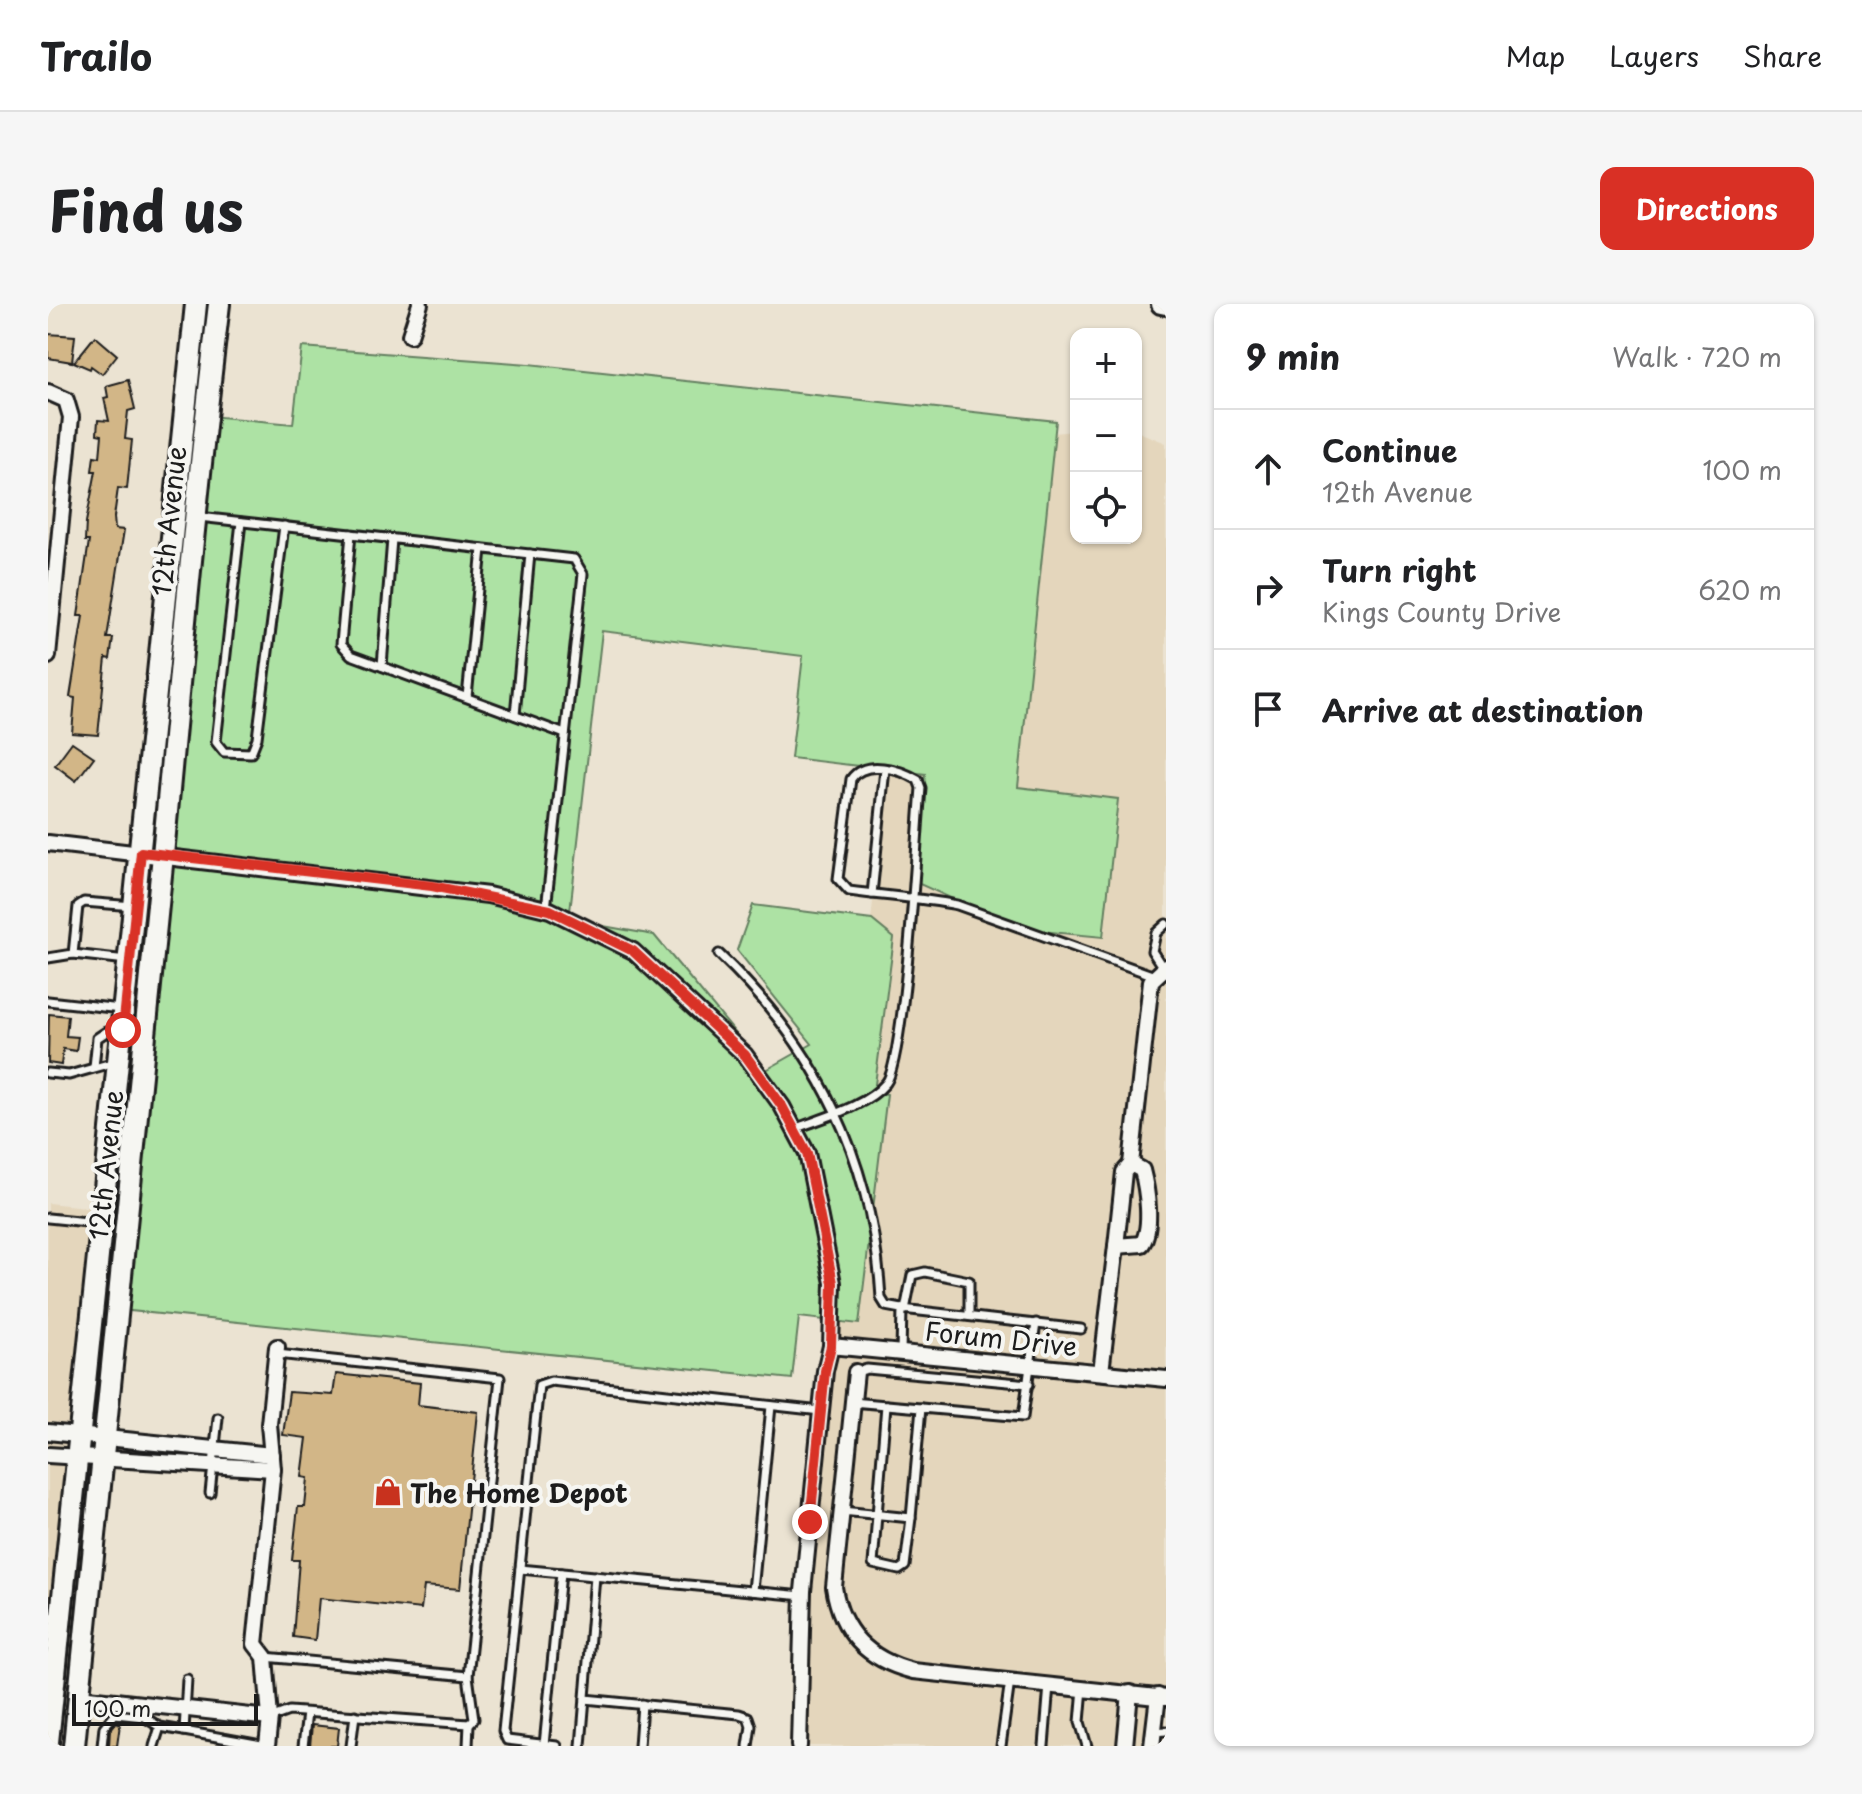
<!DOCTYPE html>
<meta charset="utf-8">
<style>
body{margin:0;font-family:"Playpen Sans",sans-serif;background:#f6f6f6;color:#202124}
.controls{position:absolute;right:24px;top:24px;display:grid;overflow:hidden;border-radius:16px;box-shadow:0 2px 6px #0004}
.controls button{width:72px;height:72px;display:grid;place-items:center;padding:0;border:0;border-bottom:2px solid #e0e0e0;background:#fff;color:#202124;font:40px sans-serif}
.scale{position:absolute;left:24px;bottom:20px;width:186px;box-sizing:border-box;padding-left:8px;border:4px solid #1c1c1c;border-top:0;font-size:22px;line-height:28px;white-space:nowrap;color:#1c1c1c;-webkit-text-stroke:6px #f6f6f2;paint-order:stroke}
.stop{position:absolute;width:24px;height:24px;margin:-18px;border:6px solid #d93025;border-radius:50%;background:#fff}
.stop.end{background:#d93025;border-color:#fff;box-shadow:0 2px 8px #0008}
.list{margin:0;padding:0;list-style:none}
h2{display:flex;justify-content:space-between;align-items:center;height:104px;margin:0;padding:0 32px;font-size:34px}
h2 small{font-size:26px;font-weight:400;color:#757577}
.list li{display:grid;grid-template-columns:52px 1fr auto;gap:24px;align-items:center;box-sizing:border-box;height:120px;padding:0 32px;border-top:2px solid #e0e0e0}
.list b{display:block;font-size:30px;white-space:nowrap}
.list p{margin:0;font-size:26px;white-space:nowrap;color:#757577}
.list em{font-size:26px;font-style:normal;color:#757577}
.icon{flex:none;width:44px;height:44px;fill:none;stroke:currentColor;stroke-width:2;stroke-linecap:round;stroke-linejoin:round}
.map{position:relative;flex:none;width:1118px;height:1442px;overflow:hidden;border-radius:16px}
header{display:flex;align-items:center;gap:48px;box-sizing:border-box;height:112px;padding:0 40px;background:#fff;border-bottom:2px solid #e0e0e0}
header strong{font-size:38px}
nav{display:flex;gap:44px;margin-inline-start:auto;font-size:28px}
.intro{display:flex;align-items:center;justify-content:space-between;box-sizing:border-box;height:192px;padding:0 48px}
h1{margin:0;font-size:56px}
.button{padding:20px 36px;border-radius:16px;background:#d93025;color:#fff;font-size:28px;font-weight:700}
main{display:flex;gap:48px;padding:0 48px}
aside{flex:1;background:#fff;border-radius:16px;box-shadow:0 2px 6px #0004}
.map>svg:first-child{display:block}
.built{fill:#e4d6bc}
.green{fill:#ade2a4;stroke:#647f60;stroke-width:2}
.building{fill:#d2b687;stroke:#1c1c1c;stroke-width:2}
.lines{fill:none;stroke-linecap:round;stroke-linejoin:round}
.service-casing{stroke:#1c1c1c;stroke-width:13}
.minor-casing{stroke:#1c1c1c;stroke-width:20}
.tertiary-casing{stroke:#1c1c1c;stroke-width:24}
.secondary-casing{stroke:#1c1c1c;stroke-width:26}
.service{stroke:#f6f6f2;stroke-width:7}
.minor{stroke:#f6f6f2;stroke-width:14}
.tertiary{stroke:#f6f6f2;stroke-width:18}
.secondary{stroke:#f6f6f2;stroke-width:20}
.route{stroke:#d93025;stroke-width:10}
.labels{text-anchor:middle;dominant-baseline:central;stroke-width:8;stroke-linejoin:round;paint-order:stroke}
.street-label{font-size:26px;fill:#1c1c1c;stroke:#f6f6f2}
.poi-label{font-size:26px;font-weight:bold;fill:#1c1c1c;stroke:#f6f6f2;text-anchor:start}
</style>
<header>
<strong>Trailo</strong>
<nav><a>Map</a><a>Layers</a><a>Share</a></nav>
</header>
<div class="intro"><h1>Find us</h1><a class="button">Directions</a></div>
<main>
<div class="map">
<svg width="1118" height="1442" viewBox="0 0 1118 1442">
<rect width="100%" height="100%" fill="#ebe3d2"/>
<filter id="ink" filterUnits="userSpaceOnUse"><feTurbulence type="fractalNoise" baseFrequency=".0125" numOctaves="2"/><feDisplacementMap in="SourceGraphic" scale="16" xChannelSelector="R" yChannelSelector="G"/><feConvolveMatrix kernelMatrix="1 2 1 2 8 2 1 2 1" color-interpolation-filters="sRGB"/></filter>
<g filter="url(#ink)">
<g class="built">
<path d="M 1028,127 L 1028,234 L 1088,234 L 1088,127 L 1118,139 L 1118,1442 L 751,1442 L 785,979 L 873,140 Z"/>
<path d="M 0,899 L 56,905 L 0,1438 Z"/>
</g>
<path class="green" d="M 254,43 L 481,60 L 1008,117 L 970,483 L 1070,495 L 1055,633 L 971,625 L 867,578 L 877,470 L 743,454 L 755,352 L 554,327 L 521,616 L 606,631 L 718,766 L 764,740 L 689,646 L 705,601 L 824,616 L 846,634 L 826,788 L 839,790 L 811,1020 L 751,1013 L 744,1075 L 73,1006 L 99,542 L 151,111 L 245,120 Z"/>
<g class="building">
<path d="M 0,30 L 27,32 L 24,58 L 0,54 Z"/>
<path d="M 47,32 L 69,51 L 54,70 L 43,62 L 42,65 L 26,58 Z"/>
<path d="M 80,76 L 87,105 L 80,107 L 77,135 L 84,136 L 79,185 L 70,184 L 66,213 L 67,225 L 76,226 L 59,334 L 65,334 L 62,355 L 58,354 L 50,431 L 24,429 L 27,394 L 22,393 L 35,312 L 30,312 L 41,237 L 37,237 L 38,218 L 48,167 L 44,167 L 46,152 L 52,153 L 54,131 L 49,130 L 50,116 L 61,117 L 56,94 L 60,93 L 58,82 Z"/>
<path d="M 24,438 L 46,453 L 28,477 L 7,461 Z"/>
<path d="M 1,710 L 20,712 L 18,732 L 30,733 L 28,747 L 15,745 L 13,761 L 0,759 Z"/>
<path d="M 288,1070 L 372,1079 L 370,1101 L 430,1108 L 412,1285 L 376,1282 L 373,1305 L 271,1294 L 267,1336 L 245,1333 L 251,1256 L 244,1256 L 250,1203 L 257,1203 L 260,1174 L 254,1173 L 259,1134 L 235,1131 L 241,1088 L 285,1091 Z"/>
<path d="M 67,1420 L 72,1420 L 69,1442 L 61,1442 L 62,1426 Z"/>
<path d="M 264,1421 L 291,1424 L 289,1442 L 262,1442 Z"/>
</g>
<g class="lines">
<defs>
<g id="service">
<path d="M 151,213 L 526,255 L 535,270 L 498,605"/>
<path d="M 193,218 L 168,438 L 176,448 L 203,449 L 209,434 L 236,222"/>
<path d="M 303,230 L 293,340 L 303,351 L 517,430"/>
<path d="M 334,362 L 344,235"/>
<path d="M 419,393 L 434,245"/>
<path d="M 467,411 L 482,250"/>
<path d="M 824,590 L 837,465"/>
<path d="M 671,650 C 770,744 825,856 833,994 L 838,1002 L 854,1005 L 853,1048"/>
<path d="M 0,654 L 25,650"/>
<path d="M 79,656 L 25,650 L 30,602 L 36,598 L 85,602"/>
<path d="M 1115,664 L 1104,647 L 1108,629 L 1118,620"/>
<path d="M 0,697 L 73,705"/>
<path d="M 46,763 L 49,734 L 58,728 L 71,727"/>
<path d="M 0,769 L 21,771 L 67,758"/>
<path d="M 746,825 C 774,814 818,803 838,779 C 857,756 869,529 873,484 L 870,476 C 852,465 817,455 803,475 L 790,575 L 801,587 C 837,592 874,594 909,601 L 1107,672"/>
<path d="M 0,914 L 49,919"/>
<path d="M 854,1005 L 1033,1025"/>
<path d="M 857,1006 L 864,971 L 877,968 L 921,977 L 921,1012"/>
<path d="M 808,1068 L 819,1065 L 981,1080"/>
<path d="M 804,1098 L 873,1104"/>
<path d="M 838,1101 L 825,1260 L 851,1266 L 857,1262 L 863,1214"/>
<path d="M 162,1189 L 170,1114"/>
<path d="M 794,1207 L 863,1214 L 873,1104 L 975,1113 L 988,1019"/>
<path d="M 472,1265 L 755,1292"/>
<path d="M 705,1287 L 723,1102"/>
<path d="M 217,1353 L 420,1372"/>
<path d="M 139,1375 L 136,1427 L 219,1442"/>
<path d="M 1035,1384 L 1032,1418 L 1039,1442"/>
<path d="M 537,1395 L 691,1410 L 700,1413 L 703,1422 L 700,1442"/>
<path d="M 222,1414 L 241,1407 L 421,1420 L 426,1415 L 420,1372 L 452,1074 L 229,1050"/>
<path d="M 1105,1428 L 1118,1427"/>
<path d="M 496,1441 L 513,1269"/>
<path d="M 54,1442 L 56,1423 L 67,1410 L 96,1413 L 112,1423 L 136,1427"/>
<path d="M 106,1442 L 112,1423"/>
<path d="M 255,1442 L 259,1409"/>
<path d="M 303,1442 L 307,1411"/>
<path d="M 420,1442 L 421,1420"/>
<path d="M 509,1442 L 459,1436 L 455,1427 L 491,1081 L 503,1077 L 773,1107"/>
<path d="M 533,1442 L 547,1272"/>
<path d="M 591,1442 L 594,1400"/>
<path d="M 953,1442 L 962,1377"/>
<path d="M 996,1442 L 1001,1381"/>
</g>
<g id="minor">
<path d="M 362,31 L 372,0"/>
<path d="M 0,88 L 18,96 L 23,113 L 0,352"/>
<path d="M 0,539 L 440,591 L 502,606 L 585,647 L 697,751 L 734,802 L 759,849 L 785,979 L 783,1042 L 777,1067 L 755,1287 L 751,1442"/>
<path d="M 1083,860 L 1103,677 L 1118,663"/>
<path d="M 1083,860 L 1094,866 C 1099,885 1105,923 1094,940 L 1068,942 L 1076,868 Z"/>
<path d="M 783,1042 L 1118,1075"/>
<path d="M 808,1068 L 786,1283 C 793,1329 821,1356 865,1367 L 1118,1394"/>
<path d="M 1053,1068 L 1068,942"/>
<path d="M 0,1128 L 224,1151"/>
<path d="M 0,1151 L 225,1165"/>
<path d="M 31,1393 L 222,1414 L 219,1442"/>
<path d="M 222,1414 L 217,1353 L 207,1340 L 225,1165 L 221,1120 L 229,1043"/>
<path d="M 1077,1442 L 1082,1389"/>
<path d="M 1104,1442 L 1110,1392"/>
</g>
<path id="tertiary" d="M 1113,0 L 1118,1"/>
<g id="secondary">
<path d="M 0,1438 L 148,0"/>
<path d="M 26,1442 C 57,1145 87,848 115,551 C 132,367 149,183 171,0"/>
</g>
</defs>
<use href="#service" class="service-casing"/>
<use href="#minor" class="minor-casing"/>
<use href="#tertiary" class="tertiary-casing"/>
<use href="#secondary" class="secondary-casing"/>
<use href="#service" class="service"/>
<use href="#minor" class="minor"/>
<use href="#tertiary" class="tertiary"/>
<use href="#secondary" class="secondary"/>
</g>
</g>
<g class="lines" filter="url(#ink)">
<path class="route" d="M 75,726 L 93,548 L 384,582 L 502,606 L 585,647 L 697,751 L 734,802 L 759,849 L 785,979 L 783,1042 L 777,1067 L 762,1218"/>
</g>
<defs>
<symbol id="shop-bare" viewBox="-9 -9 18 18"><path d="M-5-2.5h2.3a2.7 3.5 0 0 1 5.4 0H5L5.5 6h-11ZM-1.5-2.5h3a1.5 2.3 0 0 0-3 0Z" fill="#c8321e" stroke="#f6f6f2" stroke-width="2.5" paint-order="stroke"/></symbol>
</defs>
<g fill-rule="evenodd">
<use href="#shop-bare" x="320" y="1168" width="40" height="40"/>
</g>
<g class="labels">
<g class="street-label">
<text transform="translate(120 217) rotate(-84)">12th Avenue</text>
<text transform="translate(57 861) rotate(-84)">12th Avenue</text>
<text transform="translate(953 1034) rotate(6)">Forum Drive</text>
</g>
<g class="poi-label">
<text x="362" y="1188">The Home Depot</text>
</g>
</g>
</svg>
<div class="controls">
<button>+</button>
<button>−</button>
<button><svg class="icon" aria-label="locate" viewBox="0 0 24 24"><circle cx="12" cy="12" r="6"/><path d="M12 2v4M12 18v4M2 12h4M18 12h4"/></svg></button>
</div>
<div class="scale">100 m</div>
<div class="stop" style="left:75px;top:726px"></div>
<div class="stop end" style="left:762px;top:1218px"></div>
</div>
<aside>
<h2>9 min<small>Walk · 720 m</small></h2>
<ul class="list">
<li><svg class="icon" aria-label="ahead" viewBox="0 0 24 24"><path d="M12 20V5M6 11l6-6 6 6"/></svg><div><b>Continue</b><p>12th Avenue</p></div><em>100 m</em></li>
<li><svg class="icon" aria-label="right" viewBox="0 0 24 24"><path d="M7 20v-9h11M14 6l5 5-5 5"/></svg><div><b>Turn right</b><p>Kings County Drive</p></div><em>620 m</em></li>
<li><svg class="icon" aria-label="arrive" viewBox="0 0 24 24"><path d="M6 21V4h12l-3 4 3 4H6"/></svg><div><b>Arrive at destination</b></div></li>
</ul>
</aside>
</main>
